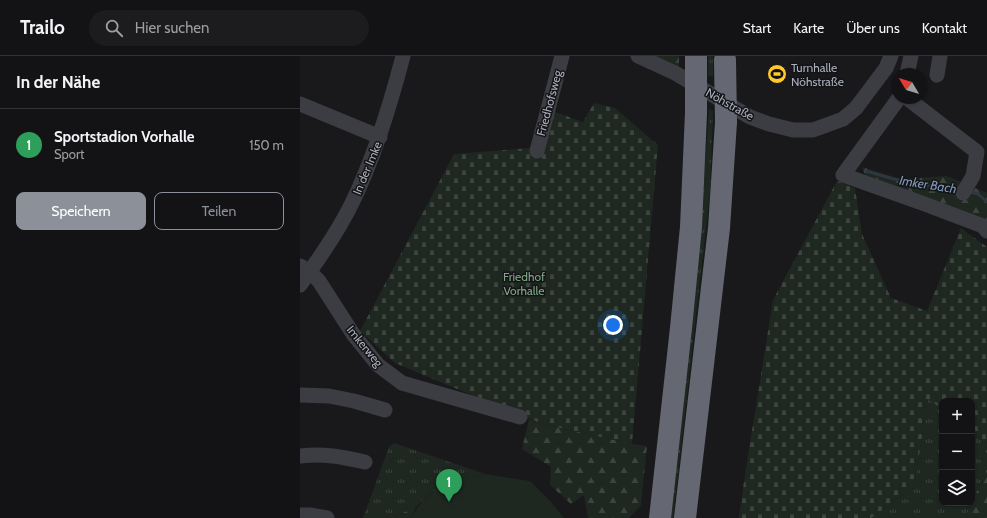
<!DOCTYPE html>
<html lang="de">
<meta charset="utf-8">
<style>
body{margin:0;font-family:Cabin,sans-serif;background:#1c1c1e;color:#f1f3f6}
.controls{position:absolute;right:12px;bottom:12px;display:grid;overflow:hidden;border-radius:8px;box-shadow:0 1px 3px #0004}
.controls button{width:36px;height:36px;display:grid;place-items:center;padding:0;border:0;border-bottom:1px solid #323234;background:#131315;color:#f1f3f6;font:20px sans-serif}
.compass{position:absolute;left:591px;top:12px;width:36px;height:36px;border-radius:50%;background:#131315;box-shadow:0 1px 3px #0004;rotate:308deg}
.you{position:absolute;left:313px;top:269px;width:14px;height:14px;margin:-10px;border:3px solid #fff;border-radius:50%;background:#1a73e8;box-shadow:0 0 0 6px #1a73e833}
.badge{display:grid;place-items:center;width:26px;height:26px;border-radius:50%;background:#8c9099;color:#fff;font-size:13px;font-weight:700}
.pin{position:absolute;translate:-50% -33px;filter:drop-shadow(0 1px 2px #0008)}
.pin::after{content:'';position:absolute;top:21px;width:14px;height:12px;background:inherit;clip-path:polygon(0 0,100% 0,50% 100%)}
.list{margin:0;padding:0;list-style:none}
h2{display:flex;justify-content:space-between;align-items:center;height:52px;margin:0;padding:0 16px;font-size:17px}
h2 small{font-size:13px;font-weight:400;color:#9d9ea0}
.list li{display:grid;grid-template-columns:26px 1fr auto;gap:12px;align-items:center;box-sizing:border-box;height:72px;padding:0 16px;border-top:1px solid #323234}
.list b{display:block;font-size:15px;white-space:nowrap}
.list p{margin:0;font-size:13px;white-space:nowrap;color:#9d9ea0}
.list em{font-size:13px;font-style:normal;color:#9d9ea0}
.actions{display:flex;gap:8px;padding:12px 16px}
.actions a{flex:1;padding:9px 0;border:1px solid #8c9099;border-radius:8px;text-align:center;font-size:14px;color:#8c9099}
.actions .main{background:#8c9099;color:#fff}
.icon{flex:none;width:22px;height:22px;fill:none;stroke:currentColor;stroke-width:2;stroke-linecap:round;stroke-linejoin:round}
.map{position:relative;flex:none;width:687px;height:462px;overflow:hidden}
header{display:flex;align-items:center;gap:24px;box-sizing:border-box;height:56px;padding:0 20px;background:#131315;border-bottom:1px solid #323234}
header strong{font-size:19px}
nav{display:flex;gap:22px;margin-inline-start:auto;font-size:14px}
.search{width:280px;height:36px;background:#1c1c1e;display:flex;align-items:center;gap:10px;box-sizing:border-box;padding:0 14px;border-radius:22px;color:#9d9ea0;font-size:15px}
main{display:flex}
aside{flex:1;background:#131315}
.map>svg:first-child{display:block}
.grass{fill:url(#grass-tufts)}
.forest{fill:url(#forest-firs)}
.cemetery{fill:url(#cemetery-stones)}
.pitch{fill:#1e2720}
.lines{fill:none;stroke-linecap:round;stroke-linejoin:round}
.stream{stroke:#2e3741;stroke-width:3}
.minor{stroke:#3c3c43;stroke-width:15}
.highway{stroke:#656872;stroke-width:22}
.highway-bridge{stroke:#656872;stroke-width:22}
.labels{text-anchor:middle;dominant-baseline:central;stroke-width:3;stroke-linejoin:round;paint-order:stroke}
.poi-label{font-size:12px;fill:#aaafbc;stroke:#141417;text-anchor:start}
.street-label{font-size:12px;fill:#aaafbc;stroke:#141417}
.park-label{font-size:12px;fill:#80a886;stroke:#141417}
.water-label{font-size:13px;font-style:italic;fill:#809ab9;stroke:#141417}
</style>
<header>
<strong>Trailo</strong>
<div class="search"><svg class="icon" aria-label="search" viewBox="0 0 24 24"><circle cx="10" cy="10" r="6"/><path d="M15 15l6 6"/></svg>Hier suchen</div>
<nav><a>Start</a><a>Karte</a><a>Über uns</a><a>Kontakt</a></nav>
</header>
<main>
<aside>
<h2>In der Nähe<small></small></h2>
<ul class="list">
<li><span class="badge" style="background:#2e9e5b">1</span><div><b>Sportstadion Vorhalle</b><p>Sport</p></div><em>150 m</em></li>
</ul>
<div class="actions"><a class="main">Speichern</a><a>Teilen</a></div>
</aside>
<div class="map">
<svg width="687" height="462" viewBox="0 0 687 462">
<defs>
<pattern id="grass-tufts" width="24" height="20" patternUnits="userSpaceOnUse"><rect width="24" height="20" fill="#1e2720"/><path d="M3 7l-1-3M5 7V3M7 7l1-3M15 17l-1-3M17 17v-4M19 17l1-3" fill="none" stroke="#3c443e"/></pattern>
<pattern id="forest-firs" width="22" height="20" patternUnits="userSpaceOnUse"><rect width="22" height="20" fill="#1e2720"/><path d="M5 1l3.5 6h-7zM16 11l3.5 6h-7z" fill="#3c443e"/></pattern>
<pattern id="cemetery-stones" width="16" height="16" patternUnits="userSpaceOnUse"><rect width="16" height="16" fill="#1e2720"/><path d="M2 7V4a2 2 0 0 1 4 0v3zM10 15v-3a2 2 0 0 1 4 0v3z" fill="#3c443e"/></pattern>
</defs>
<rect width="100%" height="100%" fill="#19191c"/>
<g class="grass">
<rect x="408" y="0" width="5" height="20"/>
<path d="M 409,53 L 413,55 L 410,137 L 373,462 L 369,462 L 403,135 Z"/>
<path d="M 628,342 L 642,353 L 642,447 L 672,447 L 665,462 L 571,462 L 614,431 Z"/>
<path d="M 672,375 L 687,387 L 687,420 L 680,428 L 672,446 Z"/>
<path d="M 94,387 L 185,418 L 150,426 L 130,438 L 116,451 L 91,462 L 63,462 L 89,391 Z"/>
</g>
<g class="forest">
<path d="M 351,0 L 379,0 L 379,14 Z"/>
<path d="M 562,111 L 601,123 L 647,120 L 687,137 L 687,170 L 669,157 L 566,122 Z"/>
<path d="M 229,363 L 243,368 L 332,388 L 347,390 L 341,449 L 329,462 L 288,462 L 284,439 L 271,448 L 250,429 L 251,411 L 222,393 Z"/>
<path d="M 687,420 L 687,462 L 665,462 L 680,428 Z"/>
<path d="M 116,451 L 111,462 L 91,462 Z"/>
</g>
<g class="cemetery">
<path d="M 294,47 L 315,52 L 358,89 L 332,388 L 243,368 L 145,328 L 95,307 L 60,275 L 154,98 L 230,92 L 244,52 L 283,66 Z"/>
<path d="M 537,125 L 555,132 L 562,178 L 591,242 L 627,255 L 661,172 L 687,191 L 687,387 L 672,375 L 672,345 L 642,345 L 642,353 L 628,343 L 614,431 L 571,462 L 439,462 L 445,418 L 473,244 Z"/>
</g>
<path class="pitch" d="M 185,418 L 230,425 L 251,446 L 264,462 L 111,462 C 119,446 134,433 150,426 C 161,422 174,421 185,418 Z"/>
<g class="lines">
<g class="stream">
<path d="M 566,115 L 590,122 L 610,127 L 661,133"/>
<path d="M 670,136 L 678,138 L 687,146"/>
</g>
<g class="minor">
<path d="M 338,0 L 375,17 L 450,61 L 469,68 L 493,74 L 513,74 L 543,63 L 556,52 L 586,12 L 591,0"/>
<path d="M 607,18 L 611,0"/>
<path d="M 637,19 L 640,0"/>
<path d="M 599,42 L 543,119 L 622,147 L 683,170 L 687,175"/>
<path d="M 607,42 L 677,96 L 673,120 L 663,137"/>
<path d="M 0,48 L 80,81"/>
<path d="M 237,95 L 262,0"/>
<path d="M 0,210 L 10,216 L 19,225 L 53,278 L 78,309 L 102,327 L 220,361"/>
<path d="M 0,229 C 19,203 38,176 52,147 C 75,100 90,50 103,0"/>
<path d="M 0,339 L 29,340 L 54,345 L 85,354"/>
<path d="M 0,400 C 23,397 43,401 65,406"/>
<path d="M 0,459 L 10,459 L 27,462"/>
</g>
<g class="highway">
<path d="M 360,462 L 381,272 L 391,171 L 396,57"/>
<path d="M 385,462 L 419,172 L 426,66"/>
</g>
<g class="highway-bridge">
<path d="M 396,0 L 396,57"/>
<path d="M 425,4 L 426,66"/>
</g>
</g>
<defs>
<symbol id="stadium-disc" viewBox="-11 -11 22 22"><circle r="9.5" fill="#ffc82d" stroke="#141417"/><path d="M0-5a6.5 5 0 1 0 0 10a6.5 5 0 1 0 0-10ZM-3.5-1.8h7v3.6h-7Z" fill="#111"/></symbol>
</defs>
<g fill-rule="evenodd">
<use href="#stadium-disc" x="466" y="7" width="22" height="22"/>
</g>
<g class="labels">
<g class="poi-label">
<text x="491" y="11">Turnhalle<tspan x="491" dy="14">Nöhstraße</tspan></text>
</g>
<g class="street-label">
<text transform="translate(249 47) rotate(-75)">Friedhofsweg</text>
<text transform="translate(430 48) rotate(29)">Nöhstraße</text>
<text transform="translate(67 112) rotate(-67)">In der Imke</text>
<text transform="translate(65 290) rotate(51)">Imkerweg</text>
</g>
<g class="park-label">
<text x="224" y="220">Friedhof<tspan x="224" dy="14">Vorhalle</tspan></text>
</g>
<g class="water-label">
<text transform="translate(628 128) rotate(9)">Imker Bach</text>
</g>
</g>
</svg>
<div class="controls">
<button>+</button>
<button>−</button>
<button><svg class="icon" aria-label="layers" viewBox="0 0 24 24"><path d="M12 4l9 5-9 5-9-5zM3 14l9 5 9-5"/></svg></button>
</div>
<svg class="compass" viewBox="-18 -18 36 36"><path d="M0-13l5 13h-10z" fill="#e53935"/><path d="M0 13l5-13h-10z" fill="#9d9ea0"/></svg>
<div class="you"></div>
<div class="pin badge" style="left:149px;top:446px;background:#2e9e5b">1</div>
</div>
</main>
